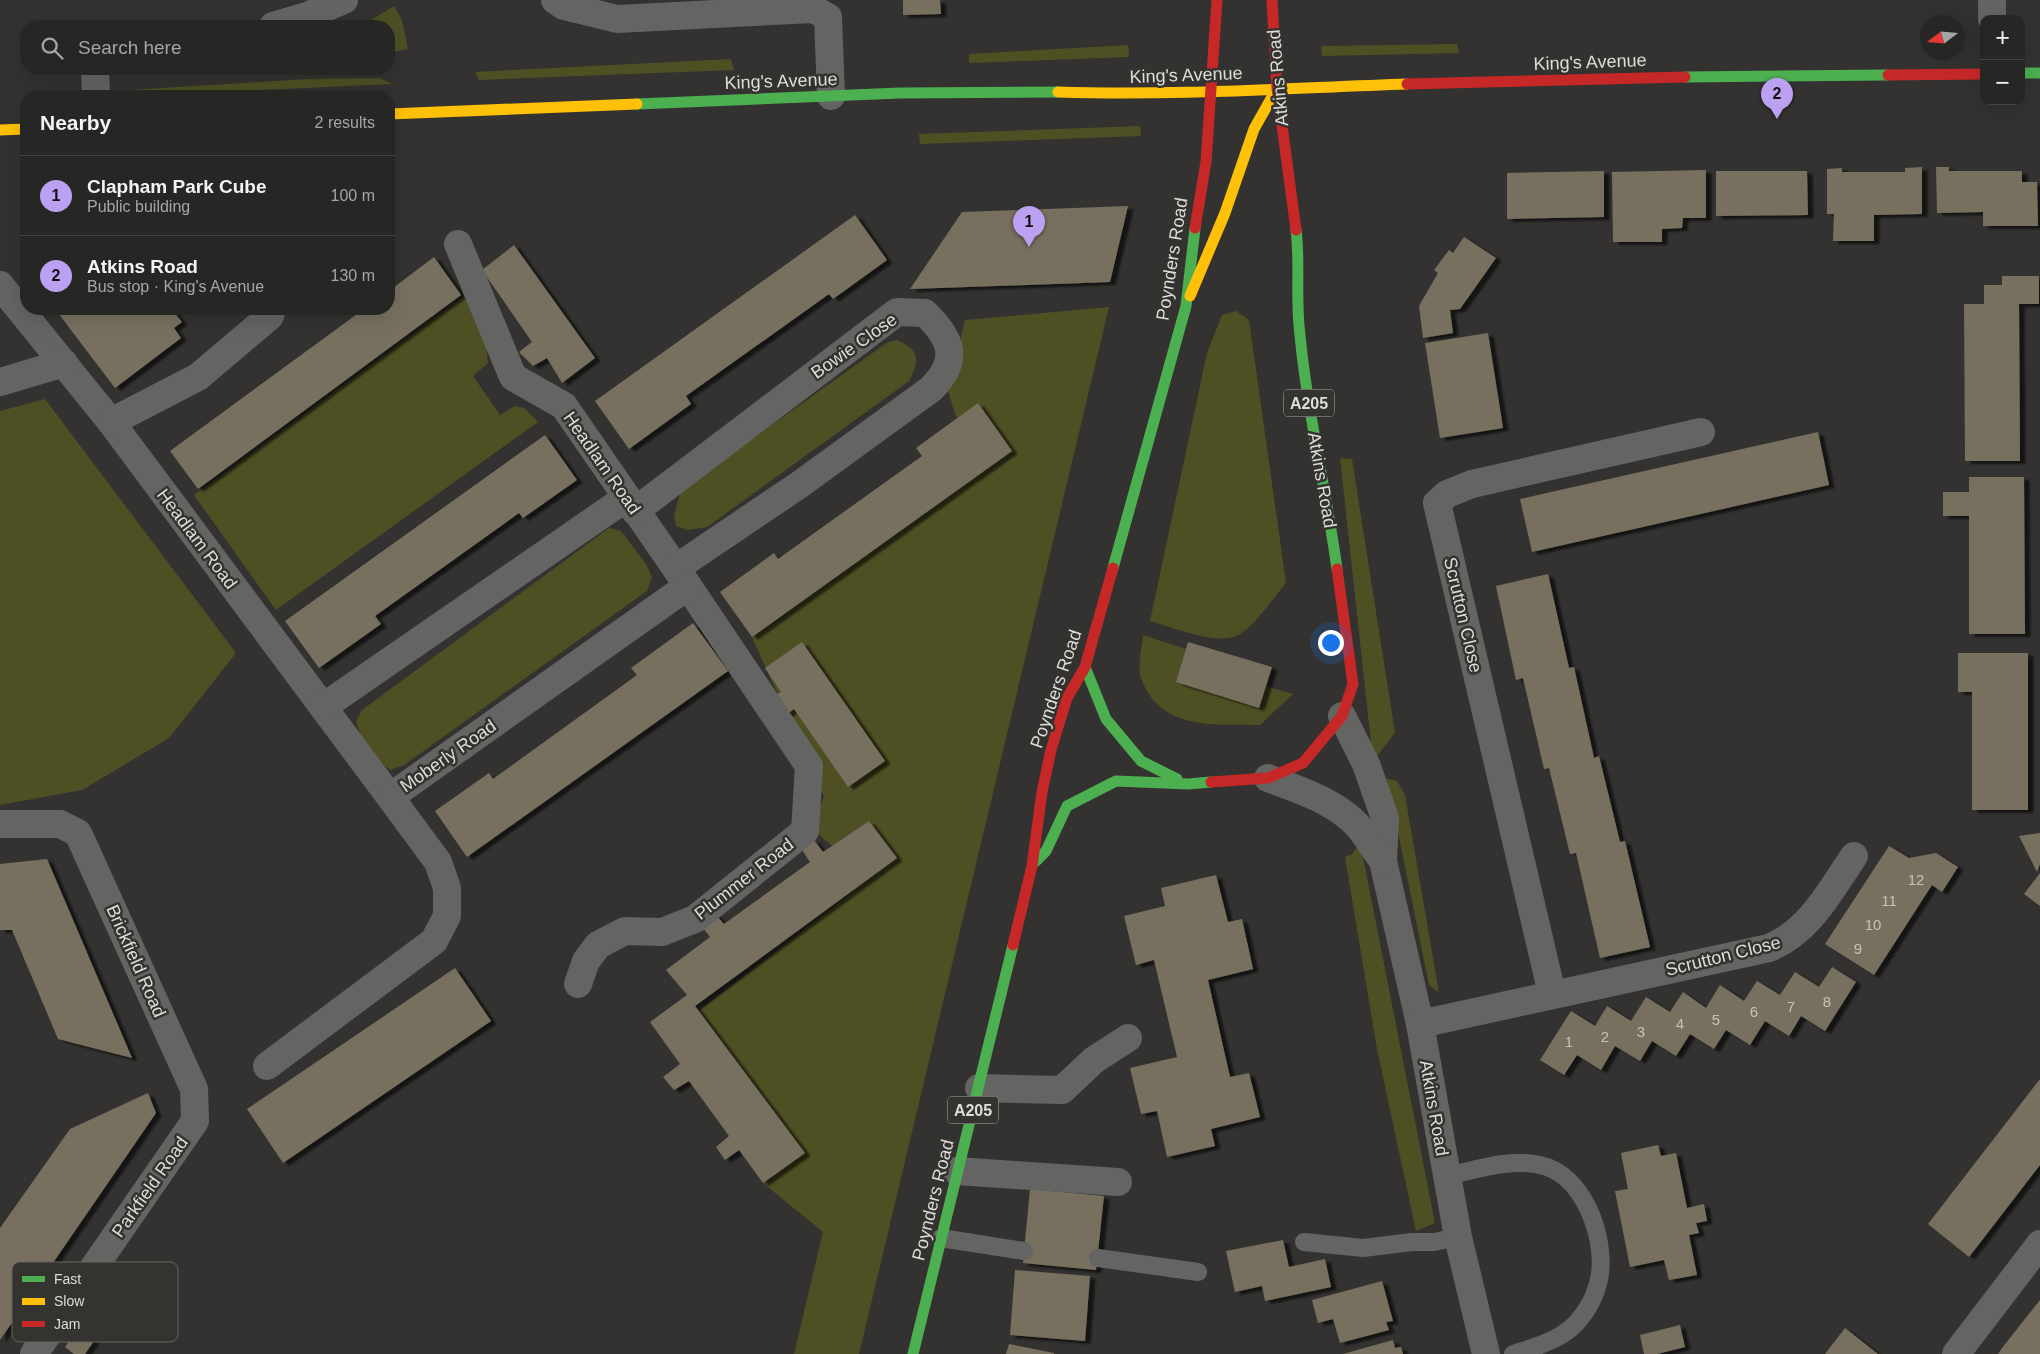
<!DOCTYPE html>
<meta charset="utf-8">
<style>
body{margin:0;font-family:Arial,sans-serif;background:#323232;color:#f1f3f6}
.controls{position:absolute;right:15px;top:15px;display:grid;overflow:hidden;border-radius:10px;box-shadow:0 5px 20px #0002}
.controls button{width:45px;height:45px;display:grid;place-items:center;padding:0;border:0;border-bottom:1px solid #424342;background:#262625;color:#f1f3f6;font:25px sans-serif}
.compass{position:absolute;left:1920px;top:15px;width:45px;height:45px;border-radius:50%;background:#262625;box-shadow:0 5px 20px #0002;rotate:254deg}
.you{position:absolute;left:1330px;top:642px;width:18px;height:18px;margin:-12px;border:4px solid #fff;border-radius:50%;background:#1a73e8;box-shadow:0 0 0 8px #1a73e833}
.badge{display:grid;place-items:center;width:32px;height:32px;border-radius:50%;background:#bca0f2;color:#111;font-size:16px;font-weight:700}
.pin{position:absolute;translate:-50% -41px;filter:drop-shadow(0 1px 2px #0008)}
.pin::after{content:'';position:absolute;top:26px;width:18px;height:15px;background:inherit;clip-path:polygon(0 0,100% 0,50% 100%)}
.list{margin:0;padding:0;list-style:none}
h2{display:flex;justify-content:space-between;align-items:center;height:65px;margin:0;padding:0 20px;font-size:21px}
h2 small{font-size:16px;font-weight:400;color:#a4a5a7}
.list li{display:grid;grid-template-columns:32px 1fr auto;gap:15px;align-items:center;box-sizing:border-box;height:80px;padding:0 20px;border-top:1px solid #424342}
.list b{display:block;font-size:19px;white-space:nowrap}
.list p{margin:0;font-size:16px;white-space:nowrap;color:#a4a5a7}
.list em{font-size:16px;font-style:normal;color:#a4a5a7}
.icon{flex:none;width:28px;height:28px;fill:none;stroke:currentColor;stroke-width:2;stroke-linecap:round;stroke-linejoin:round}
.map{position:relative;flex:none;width:2040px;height:1354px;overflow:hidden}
.search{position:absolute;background:#262625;box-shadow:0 5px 20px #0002;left:20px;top:20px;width:375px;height:55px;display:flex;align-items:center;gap:12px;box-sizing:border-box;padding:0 18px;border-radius:20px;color:#a4a5a7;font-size:19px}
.panel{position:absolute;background:#262625;box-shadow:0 5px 20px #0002;left:20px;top:90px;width:375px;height:225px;border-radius:20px}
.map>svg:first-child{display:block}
.green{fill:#4e5023}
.building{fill:#78705f;filter:url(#shadow)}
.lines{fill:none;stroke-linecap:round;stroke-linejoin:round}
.lane{stroke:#646463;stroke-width:18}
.street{stroke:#646463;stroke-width:28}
.fast{stroke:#4caf50;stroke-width:11}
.slow{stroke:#ffc107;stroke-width:11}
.jam{stroke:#c62828;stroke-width:11}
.labels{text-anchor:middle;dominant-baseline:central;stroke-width:5;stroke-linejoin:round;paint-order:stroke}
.number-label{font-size:15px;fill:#c4c2bc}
.shield{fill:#343330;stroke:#abaaa8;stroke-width:1}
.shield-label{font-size:16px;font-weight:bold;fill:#dedddb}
.street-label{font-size:18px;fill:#dedddb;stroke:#343330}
.key{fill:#343330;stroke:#676663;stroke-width:1}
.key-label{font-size:14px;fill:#dedddb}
</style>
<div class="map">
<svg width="2040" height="1354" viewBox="0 0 2040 1354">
<defs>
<filter id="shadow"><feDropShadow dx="5.5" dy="3" stdDeviation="1" flood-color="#0009"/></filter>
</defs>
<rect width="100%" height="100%" fill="#333231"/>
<g class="green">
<path d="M 394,6 L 402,20 L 408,49 L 389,53 L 389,26 L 361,26 Z"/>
<path d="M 1457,44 L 1459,53 L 1322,56 L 1321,46 Z"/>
<path d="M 1128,45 L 1129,57 L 969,63 L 969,54 Z"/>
<path d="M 731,59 L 734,70 L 479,80 L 475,72 Z"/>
<path d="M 380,78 L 392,84 L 126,96 L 114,91 L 308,79 Z"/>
<path d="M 1140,126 L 1141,136 L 920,144 L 919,134 Z"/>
<path d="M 468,293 C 478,314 487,340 488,363 L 473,376 L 500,415 L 515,406 L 524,408 L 538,422 L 276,610 L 194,495 Z"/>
<path d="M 1109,307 L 859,1354 L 794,1354 L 823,1232 L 763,1183 L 805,1153 L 699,1011 L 897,857 L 869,821 L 832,846 L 810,827 L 824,797 L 752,637 L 988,468 L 955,414 L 948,391 L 965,320 Z"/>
<path d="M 1236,311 L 1249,320 L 1286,583 C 1274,597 1252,630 1236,636 C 1214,645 1173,627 1150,621 L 1207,353 L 1222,315 Z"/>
<path d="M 897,340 C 920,350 920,360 909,381 L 707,527 L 687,530 L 676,526 L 674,516 L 681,490 L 888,342 Z"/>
<path d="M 45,399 L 236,653 L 169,738 L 82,790 L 0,805 L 0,411 Z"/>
<path d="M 1340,458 L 1352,459 L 1395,733 L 1373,761 Z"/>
<path d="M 609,528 L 621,531 L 646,564 L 652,577 L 647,591 L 404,765 L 390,770 C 374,759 361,739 356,721 L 362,710 Z"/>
<path d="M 1143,635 L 1186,649 L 1176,682 L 1259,708 L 1265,686 L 1293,694 L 1260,725 C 1214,724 1160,731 1141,678 C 1137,667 1142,647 1143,635 Z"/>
<path d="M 1384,778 L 1397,781 L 1405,795 L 1439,993 L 1429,985 L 1393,807 Z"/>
<path d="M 1358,847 L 1362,852 L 1435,1223 L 1416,1231 L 1377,1049 L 1345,857 L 1352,854 Z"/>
</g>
<g class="building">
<path d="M 903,0 L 940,0 L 941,14 L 903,15 Z"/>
<path d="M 1922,167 L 1922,214 L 1874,215 L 1874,241 L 1833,241 L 1834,214 L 1827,214 L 1827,169 L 1842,168 L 1842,172 L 1905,172 L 1905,168 Z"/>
<path d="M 1936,167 L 1949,167 L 1949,171 L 2022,171 L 2022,182 L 2037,182 L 2038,226 L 1983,226 L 1983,212 L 1937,213 Z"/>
<path d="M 1706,170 L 1706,218 L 1683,218 L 1682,228 L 1662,229 L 1662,242 L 1613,242 L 1612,172 Z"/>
<path d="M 1604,171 L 1604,217 L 1507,219 L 1507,173 Z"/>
<path d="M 1716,171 L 1807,171 L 1808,215 L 1716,216 Z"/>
<path d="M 1128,206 L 1110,282 L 910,289 L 962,212 Z"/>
<path d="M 855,215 L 887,260 L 833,299 L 829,294 L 686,396 L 691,404 L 629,449 L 595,401 Z"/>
<path d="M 1464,237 L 1496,258 L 1460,309 L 1450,310 L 1453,333 L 1423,338 L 1419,306 L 1438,273 L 1434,270 L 1449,250 L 1453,253 Z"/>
<path d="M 514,245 L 595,358 L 562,383 L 547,358 L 533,366 L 519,352 L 532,342 L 482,270 Z"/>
<path d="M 434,257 L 461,295 L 198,489 L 170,451 L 364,309 L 389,309 L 389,291 Z"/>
<path d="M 2002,276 L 2039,276 L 2039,304 L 2019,304 L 2020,461 L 1965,461 L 1964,304 L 1984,304 L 1984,285 L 2002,285 Z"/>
<path d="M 55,309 L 126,309 L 131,315 L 140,309 L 160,309 L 163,313 L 171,309 L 182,322 L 174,328 L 181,338 L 115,388 Z"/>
<path d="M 1488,333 L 1503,428 L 1440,438 L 1425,343 Z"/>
<path d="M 978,403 L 1012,451 L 752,637 L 720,592 L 774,553 L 778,559 L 922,456 L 916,448 Z"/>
<path d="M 1818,432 L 1829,485 L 1532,552 L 1520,499 Z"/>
<path d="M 545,435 L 577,480 L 523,518 L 519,513 L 375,616 L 381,624 L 319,668 L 285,621 Z"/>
<path d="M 1969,477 L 2024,477 L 2025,634 L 1969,634 L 1969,516 L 1943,516 L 1943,492 L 1969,492 Z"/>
<path d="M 1548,574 L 1569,668 L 1574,667 L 1594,758 L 1599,756 L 1620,842 L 1625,841 L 1650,947 L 1600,958 L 1576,853 L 1570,854 L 1549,768 L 1544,769 L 1523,678 L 1516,680 L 1496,586 Z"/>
<path d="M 693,623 L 728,671 L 467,857 L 435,811 L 489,773 L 493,779 L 637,675 L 631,668 Z"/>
<path d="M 802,642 L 885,761 L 848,787 L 794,709 L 786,715 L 773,697 L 781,692 L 765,668 Z"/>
<path d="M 1188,642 L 1272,667 L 1259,708 L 1176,682 Z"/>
<path d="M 1958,653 L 2028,653 L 2028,810 L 1972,810 L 1972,692 L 1958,692 Z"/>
<path d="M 869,821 L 897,858 L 695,1006 L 805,1153 L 763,1183 L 739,1150 L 725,1160 L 716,1147 L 729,1136 L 689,1081 L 674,1090 L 663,1077 L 680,1064 L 650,1022 L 687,995 L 666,970 L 710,937 L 700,924 L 714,913 L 724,924 L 810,862 L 802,850 L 814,840 L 823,852 Z"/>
<path d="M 2040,833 L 2040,864 L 2037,872 L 2019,836 Z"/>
<path d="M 1889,846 L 1909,858 L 1936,853 L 1958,867 L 1942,892 L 1932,885 L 1874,975 L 1825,944 Z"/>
<path d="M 47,859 L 132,1058 L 58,1039 L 12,930 L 0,930 L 0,864 Z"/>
<path d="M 2040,873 L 2040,906 L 2024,894 Z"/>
<path d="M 1216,875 L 1228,922 L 1242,919 L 1253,969 L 1208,980 L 1230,1077 L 1249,1073 L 1260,1117 L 1211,1129 L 1215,1146 L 1167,1157 L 1157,1111 L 1141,1114 L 1130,1068 L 1177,1057 L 1154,960 L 1136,965 L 1124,916 L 1165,906 L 1161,888 Z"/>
<path d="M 1832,967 L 1856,982 L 1825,1031 L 1801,1016 L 1789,1036 L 1765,1021 L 1750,1045 L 1726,1030 L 1714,1049 L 1690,1034 L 1676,1056 L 1652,1041 L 1640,1061 L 1615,1046 L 1601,1070 L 1577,1055 L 1564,1075 L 1540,1060 L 1571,1011 L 1595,1026 L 1607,1006 L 1631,1021 L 1646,997 L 1670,1012 L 1683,992 L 1706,1008 L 1720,985 L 1744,1001 L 1757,981 L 1780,995 L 1795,972 L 1819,987 Z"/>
<path d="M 455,968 L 491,1021 L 283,1163 L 247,1109 Z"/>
<path d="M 2040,1079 L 2040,1165 L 1969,1257 L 1928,1224 Z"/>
<path d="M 148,1093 L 156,1113 L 0,1340 L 0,1228 L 70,1129 Z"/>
<path d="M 1658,1145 L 1661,1156 L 1676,1153 L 1687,1208 L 1704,1204 L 1707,1221 L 1696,1223 L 1699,1233 L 1689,1235 L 1697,1275 L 1669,1280 L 1664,1260 L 1630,1267 L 1615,1191 L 1628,1189 L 1621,1153 Z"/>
<path d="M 1030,1189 L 1104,1196 L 1096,1270 L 1023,1263 Z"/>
<path d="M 1283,1240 L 1289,1267 L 1325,1259 L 1331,1287 L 1265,1301 L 1262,1286 L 1235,1292 L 1226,1251 Z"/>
<path d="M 1015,1270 L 1090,1276 L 1085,1341 L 1010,1335 Z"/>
<path d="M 1382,1281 L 1393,1321 L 1386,1322 L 1389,1330 L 1340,1343 L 1333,1319 L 1318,1323 L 1312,1300 Z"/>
<path d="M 2040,1300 L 2040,1354 L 1998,1354 L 2002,1348 Z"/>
<path d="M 1680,1325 L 1685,1347 L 1657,1354 L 1644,1354 L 1640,1335 Z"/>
<path d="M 1845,1328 L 1878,1354 L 1825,1354 Z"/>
<path d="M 77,1329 L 94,1341 L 85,1354 L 74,1354 L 65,1347 Z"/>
<path d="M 1393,1340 L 1395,1348 L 1401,1347 L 1403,1354 L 1343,1354 Z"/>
<path d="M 1009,1344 L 1054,1353 L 1054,1354 L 1006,1354 Z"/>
</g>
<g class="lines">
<g class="lane">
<path d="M 1446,1176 C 1476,1170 1509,1158 1540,1165 C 1583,1174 1605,1235 1600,1274 C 1598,1288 1591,1305 1582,1316 C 1566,1339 1538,1346 1513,1354"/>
<path d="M 941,1238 L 1024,1251"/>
<path d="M 1304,1242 L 1363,1248 L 1412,1242 L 1434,1242 L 1458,1237"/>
<path d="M 1098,1258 L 1198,1272"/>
</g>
<g class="street">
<path d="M 555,0 L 564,6 L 617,19 L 813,9 L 828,17 L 831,96"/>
<path d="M 1992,0 L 1992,19"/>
<path d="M 273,26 L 307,16 L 344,0"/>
<path d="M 95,69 L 96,96"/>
<path d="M 458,244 L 513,377 L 564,406 L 688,586 L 809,766 L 805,831 L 695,919 L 662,932 L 625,931 L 598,945 L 586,961 L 578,984"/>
<path d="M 0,285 L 111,422 L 390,797"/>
<path d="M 0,382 L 64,363"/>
<path d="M 111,422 L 198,377 L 270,316 L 272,309"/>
<path d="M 635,511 L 897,312 L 925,313 C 952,339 960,360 931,389 L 799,485 L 676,568"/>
<path d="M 323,707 L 626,498"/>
<path d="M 1342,716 L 1366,764 L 1385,818 L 1383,861 L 1420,1024 L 1458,1237 L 1486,1354"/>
<path d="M 1268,778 C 1299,790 1335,801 1358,826 C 1367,837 1375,850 1383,861"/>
<path d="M 0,824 L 60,824 L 78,833 L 194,1089 L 195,1121 L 34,1354"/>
<path d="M 1552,994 L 1437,503 L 1447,494 L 1472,484 L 1701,432"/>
<path d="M 1420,1024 L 1769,948 C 1810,931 1830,891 1854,856"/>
<path d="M 267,1066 L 434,941 L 447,916 L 447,888 L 438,862 L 390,797 L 688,586"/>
<path d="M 979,1088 L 1062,1090 L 1094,1060 L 1128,1038"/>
<path d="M 957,1171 L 1118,1182"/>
<path d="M 1956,1354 L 2040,1244"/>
</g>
<g class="fast">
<path d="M 2021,73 L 2040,73"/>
<path d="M 1685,77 L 1888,75"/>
<path d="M 637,104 L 900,93 L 1058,92"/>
<path d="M 1296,230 C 1300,261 1296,293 1299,325 C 1306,407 1326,488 1337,569"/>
<path d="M 1113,568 L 1186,306 L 1195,228"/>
<path d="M 1085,667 L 1106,719 L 1141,761 L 1177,779"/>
<path d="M 1036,861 L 1046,851 L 1067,806 L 1116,781 L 1188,784 L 1211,782"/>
<path d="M 913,1354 L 1013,945"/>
</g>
<g class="slow">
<path d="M 1058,92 C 1174,96 1290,88 1407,84"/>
<path d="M 389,114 L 637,104"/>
<path d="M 0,130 L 26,129"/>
<path d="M 1190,296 L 1225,213 L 1254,129 L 1277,88"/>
</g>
<g class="jam">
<path d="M 1272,0 L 1277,88 L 1296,230"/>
<path d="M 1888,75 L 1984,74"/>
<path d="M 1407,84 L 1685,77"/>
<path d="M 1195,228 L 1206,162 L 1217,0"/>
<path d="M 1211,782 L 1268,778 L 1303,763 L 1342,716 L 1353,684 L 1337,569"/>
<path d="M 1013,945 L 1032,866 L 1042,792 L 1051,750 L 1067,698 L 1085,667 L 1113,568"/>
</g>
</g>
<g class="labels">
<g class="number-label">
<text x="1916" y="879">12</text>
<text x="1889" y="900">11</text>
<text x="1873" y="924">10</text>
<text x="1858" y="948">9</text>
<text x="1827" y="1001">8</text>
<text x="1791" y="1006">7</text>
<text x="1754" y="1011">6</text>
<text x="1716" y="1019">5</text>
<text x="1680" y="1023">4</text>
<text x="1641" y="1031">3</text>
<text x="1605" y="1036">2</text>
<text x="1569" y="1041">1</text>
</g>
<g class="shield">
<rect x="1284" y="389.5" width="50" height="27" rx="4"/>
<rect x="948" y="1096.5" width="50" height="27" rx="4"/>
</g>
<g class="shield-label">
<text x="1309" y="403">A205</text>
<text x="973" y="1110">A205</text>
</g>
<g class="street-label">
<text transform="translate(1590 62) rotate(-2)">King's Avenue</text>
<text transform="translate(1186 75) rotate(-2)">King's Avenue</text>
<text transform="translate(1278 78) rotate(-95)">Atkins Road</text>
<text transform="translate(781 81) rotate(-2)">King's Avenue</text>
<text transform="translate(1172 259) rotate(-81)">Poynders Road</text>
<text transform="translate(854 346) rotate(-35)">Bowie Close</text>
<text transform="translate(602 463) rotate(55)">Headlam Road</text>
<text transform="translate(1322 480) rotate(80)">Atkins Road</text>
<text transform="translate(197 539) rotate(53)">Headlam Road</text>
<text transform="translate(1463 615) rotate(77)">Scrutton Close</text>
<text transform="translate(1056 689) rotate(-71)">Poynders Road</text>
<text transform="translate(448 756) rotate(-35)">Moberly Road</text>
<text transform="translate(744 879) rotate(-38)">Plummer Road</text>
<text transform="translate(1723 956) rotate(-14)">Scrutton Close</text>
<text transform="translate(136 961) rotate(66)">Brickfield Road</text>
<text transform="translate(1434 1108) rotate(80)">Atkins Road</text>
<text transform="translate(150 1187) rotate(-55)">Parkfield Road</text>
<text transform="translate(933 1200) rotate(-76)">Poynders Road</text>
</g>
</g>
<rect x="12" y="1262" width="166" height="80" rx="8" class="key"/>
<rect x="22" y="1276" width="23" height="6" fill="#4caf50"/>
<rect x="22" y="1298" width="23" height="7" fill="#ffc107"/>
<rect x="22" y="1321" width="23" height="6" fill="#c62828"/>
<g class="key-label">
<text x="54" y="1284">Fast</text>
<text x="54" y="1306">Slow</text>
<text x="54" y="1329">Jam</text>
</g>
</svg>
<div class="controls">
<button>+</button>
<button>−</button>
</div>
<svg class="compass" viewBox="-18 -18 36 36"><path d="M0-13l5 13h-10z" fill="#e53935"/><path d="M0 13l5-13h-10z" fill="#a4a5a7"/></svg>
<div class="you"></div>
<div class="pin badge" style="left:1029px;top:247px">1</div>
<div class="pin badge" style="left:1777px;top:119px">2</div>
<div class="search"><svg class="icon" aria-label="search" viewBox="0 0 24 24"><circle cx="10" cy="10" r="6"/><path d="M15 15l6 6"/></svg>Search here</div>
<section class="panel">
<h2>Nearby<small>2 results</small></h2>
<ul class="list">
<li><span class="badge">1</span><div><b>Clapham Park Cube</b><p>Public building</p></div><em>100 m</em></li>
<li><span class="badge">2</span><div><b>Atkins Road</b><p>Bus stop · King's Avenue</p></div><em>130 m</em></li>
</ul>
</section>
</div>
